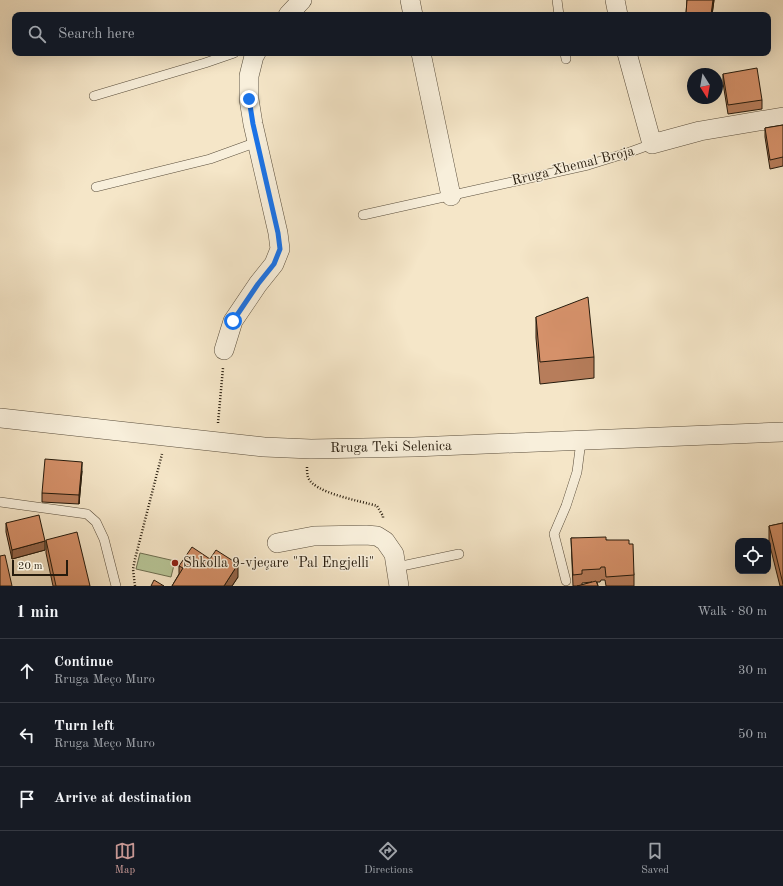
<!DOCTYPE html>
<meta charset="utf-8">
<style>
body{margin:0;font-family:"Old Standard TT",serif;background:#242831;color:#f1f3f6}
.controls{position:absolute;right:12px;bottom:12px;display:grid;overflow:hidden;border-radius:8px;box-shadow:0 4px 16px #0002}
.controls button{width:36px;height:36px;display:grid;place-items:center;padding:0;border:0;border-bottom:1px solid #363941;background:#171b24;color:#f1f3f6;font:20px sans-serif}
.compass{position:absolute;left:687px;top:68px;width:36px;height:36px;border-radius:50%;background:#171b24;box-shadow:0 4px 16px #0002;rotate:169deg}
.scale{position:absolute;left:12px;bottom:10px;width:56px;box-sizing:border-box;padding-left:4px;border:2px solid #261b0d;border-top:0;font-size:11px;line-height:14px;white-space:nowrap;color:#261b0d;-webkit-text-stroke:3px #f8efdb;paint-order:stroke}
.stop{position:absolute;width:12px;height:12px;margin:-9px;border:3px solid #1a73e8;border-radius:50%;background:#fff}
.stop.end{background:#1a73e8;border-color:#fff;box-shadow:0 1px 4px #0008}
.list{margin:0;padding:0;list-style:none}
h2{display:flex;justify-content:space-between;align-items:center;height:52px;margin:0;padding:0 16px;font-size:17px}
h2 small{font-size:13px;font-weight:400;color:#9ea1a6}
.list li{display:grid;grid-template-columns:26px 1fr auto;gap:12px;align-items:center;box-sizing:border-box;height:64px;padding:0 16px;border-top:1px solid #363941}
.list b{display:block;font-size:15px;white-space:nowrap}
.list p{margin:0;font-size:13px;white-space:nowrap;color:#9ea1a6}
.list em{font-size:13px;font-style:normal;color:#9ea1a6}
.icon{flex:none;width:22px;height:22px;fill:none;stroke:currentColor;stroke-width:2;stroke-linecap:round;stroke-linejoin:round}
.map{position:relative;flex:none;width:783px;height:586px;overflow:hidden}
.search{position:absolute;background:#171b24;box-shadow:0 4px 16px #0002;left:12px;right:12px;top:12px;height:44px;display:flex;align-items:center;gap:10px;box-sizing:border-box;padding:0 14px;border-radius:8px;color:#9ea1a6;font-size:15px}
.sheet{height:244px;background:#171b24}
nav{display:flex;justify-content:space-around;align-items:center;box-sizing:border-box;height:56px;border-top:1px solid #363941;background:#171b24;font-size:11px;color:#9ea1a6}
nav a{display:grid;justify-items:center;gap:2px}
nav .on{color:#c59692}
.map>svg:first-child{display:block}
.green{fill:#b8c698;stroke:#6f7052}
.lines{fill:none;stroke-linecap:round;stroke-linejoin:round}
.service-casing{stroke:#5a4e3c;stroke-width:10}
.minor-casing{stroke:#5a4e3c;stroke-width:20}
.path{stroke:#261b0d;stroke-width:2.5;stroke-dasharray:1 2;stroke-linecap:butt}
.service{stroke:#f8efdb;stroke-width:9}
.minor{stroke:#f8efdb;stroke-width:19}
.wall{fill:#b77d5b;stroke:#261b0d;fill-rule:evenodd}
.shaded-wall{fill:#95664a;stroke:#261b0d}
.building{fill:#d5916a;stroke:#261b0d}
.route{stroke:#1a73e8;stroke-width:5}
.poi-dot{fill:#8f2418;stroke:#f8efdb;stroke-width:1.5}
.labels{text-anchor:middle;dominant-baseline:central;stroke-width:3;stroke-linejoin:round;paint-order:stroke}
.street-label{font-size:14px;fill:#261b0d;stroke:#f8efdb}
.poi-label{font-size:14px;fill:#261b0d;stroke:#f8efdb;text-anchor:start}
</style>
<div class="map">
<svg width="783" height="586" viewBox="0 0 783 586">
<rect width="100%" height="100%" fill="#f5e6c8"/>
<filter id="stains"><feTurbulence type="fractalNoise" baseFrequency=".005" numOctaves="4"/><feColorMatrix values="0 0 0 0 .2 0 0 0 0 .09 0 0 0 0 .02 0 0 0 .5 -.17"/></filter>
<radialGradient id="worn" r=".72"><stop offset=".6" stop-color="#630" stop-opacity="0"/><stop offset="1" stop-color="#630" stop-opacity=".3"/></radialGradient>
<path class="green" d="M 140,553 L 175,561 L 171,577 L 136,569 Z"/>
<g class="lines">
<defs>
<g id="service">
<path d="M 557,0 L 559,15"/>
<path d="M 565,53 L 566,59"/>
<path d="M 94,96 L 205,63 L 234,53"/>
<path d="M 96,187 L 210,159 L 257,142"/>
<path d="M 363,215 L 588,165 L 630,152 L 652,144"/>
<path d="M 0,502 L 87,514 L 96,522 L 104,539 L 116,586"/>
<path d="M 397,567 L 459,554"/>
<path d="M 566,581 L 554,534 L 566,506 L 577,472 L 581,441"/>
</g>
<g id="minor">
<path d="M 410,0 L 413,15"/>
<path d="M 615,0 L 618,15"/>
<path d="M 288,15 L 302,0"/>
<path d="M 421,53 L 451,196"/>
<path d="M 627,53 L 652,144 L 700,131 L 783,117"/>
<path d="M 224,350 L 233,321 L 258,284 L 274,264 L 280,249 L 278,233 L 253,124 L 249,99 L 249,76 L 254,56 L 256,53"/>
<path d="M 0,418 L 264,447 L 311,449 L 414,447 L 783,432"/>
<path d="M 277,543 L 314,536 L 366,535 L 377,536 L 385,541 L 394,554 L 399,586"/>
</g>
</defs>
<use href="#service" class="service-casing"/>
<use href="#minor" class="minor-casing"/>
<g class="path">
<path d="M 218,423 L 223,368"/>
<path d="M 307,467 C 307,470 307,474 308,477 C 313,493 361,501 377,506 L 383,516 L 383,519"/>
<path d="M 135,586 L 133,569 L 135,559 L 162,454"/>
</g>
<use href="#service" class="service"/>
<use href="#minor" class="minor"/>
</g>
<g class="wall">
<path d="M 687,0 L 714,0 L 712,15 L 686,15 Z"/>
<path d="M 723,74 L 762,100 L 762,109 L 728,114 L 723,83 Z"/>
<path d="M 783,125 L 783,166 L 770,169 L 765,137 L 765,128 Z"/>
<path d="M 536,317 L 594,357 L 594,378 L 540,384 L 536,338 Z"/>
<path d="M 82,471 L 79,504 L 42,502 L 42,493 Z"/>
<path d="M 6,523 L 45,550 L 12,559 L 6,532 Z"/>
<path d="M 783,523 L 783,586 L 780,586 L 769,542 L 769,526 Z"/>
<path d="M 571,538 L 606,540 L 629,544 L 634,575 L 634,586 L 606,586 L 605,580 L 601,580 L 600,582 L 597,582 L 598,586 L 573,586 ZM 592,582 L 582,585 L 582,583 Z"/>
<path d="M 46,540 L 90,586 L 53,586 L 46,553 Z"/>
<path d="M 179,566 L 238,577 L 232,586 L 172,586 L 179,574 Z"/>
</g>
<g class="shaded-wall">
<path d="M 713,0 L 714,0 L 712,15 L 711,15 Z"/>
<path d="M 82,462 L 82,471 L 79,504 L 79,495 Z"/>
<path d="M 45,541 L 45,550 L 12,559 L 12,550 Z"/>
<path d="M 238,564 L 238,577 L 232,586 L 224,586 Z"/>
</g>
<g class="building">
<path d="M 687,0 L 713,0 L 711,15 L 686,13 Z"/>
<path d="M 757,68 L 762,100 L 728,105 L 723,74 Z"/>
<path d="M 783,125 L 783,157 L 770,160 L 765,128 Z"/>
<path d="M 588,297 L 594,357 L 540,362 L 536,317 Z"/>
<path d="M 45,459 L 82,462 L 79,495 L 42,493 Z"/>
<path d="M 39,515 L 45,541 L 12,550 L 6,523 Z"/>
<path d="M 783,523 L 783,584 L 769,526 Z"/>
<path d="M 77,532 L 90,586 L 56,586 L 46,540 Z"/>
<path d="M 606,537 L 606,540 L 629,540 L 629,544 L 633,544 L 634,575 L 606,577 L 605,567 L 601,567 L 600,569 L 582,570 L 582,574 L 573,575 L 571,538 Z"/>
<path d="M 192,547 L 210,559 L 216,550 L 238,564 L 224,586 L 172,586 L 183,568 L 179,566 Z"/>
<path d="M 5,555 L 12,586 L 0,586 L 0,556 Z"/>
<path d="M 154,580 L 164,586 L 151,586 Z"/>
<path d="M 596,581 L 598,586 L 577,586 Z"/>
</g>
<g class="lines">
<path class="route" d="M 233,321 L 258,284 L 274,264 L 280,249 L 278,233 L 253,124 L 249,99"/>
</g>
<circle class="poi-dot" cx="175" cy="563" r="4"/>
<g class="labels">
<g class="street-label">
<text transform="translate(573 166) rotate(-14)">Rruga Xhemal Broja</text>
<text transform="translate(391 447) rotate(-1)">Rruga Teki Selenica</text>
</g>
<g class="poi-label">
<text x="183" y="563">Shkolla 9-vjeçare "Pal Engjelli"</text>
</g>
</g>
<rect width="100%" height="100%" filter="url(#stains)"/>
<rect width="100%" height="100%" fill="url(#worn)"/>
</svg>
<div class="controls">
<button><svg class="icon" aria-label="locate" viewBox="0 0 24 24"><circle cx="12" cy="12" r="6"/><path d="M12 2v4M12 18v4M2 12h4M18 12h4"/></svg></button>
</div>
<svg class="compass" viewBox="-18 -18 36 36"><path d="M0-13l5 13h-10z" fill="#e53935"/><path d="M0 13l5-13h-10z" fill="#9ea1a6"/></svg>
<div class="scale">20 m</div>
<div class="stop" style="left:233px;top:321px"></div>
<div class="stop end" style="left:249px;top:99px"></div>
<div class="search"><svg class="icon" aria-label="search" viewBox="0 0 24 24"><circle cx="10" cy="10" r="6"/><path d="M15 15l6 6"/></svg>Search here</div>
</div>
<section class="sheet">
<h2>1 min<small>Walk · 80 m</small></h2>
<ul class="list">
<li><svg class="icon" aria-label="ahead" viewBox="0 0 24 24"><path d="M12 20V5M6 11l6-6 6 6"/></svg><div><b>Continue</b><p>Rruga Meço Muro</p></div><em>30 m</em></li>
<li><svg class="icon" aria-label="left" viewBox="0 0 24 24"><path d="M17 20v-9H6M10 6l-5 5 5 5"/></svg><div><b>Turn left</b><p>Rruga Meço Muro</p></div><em>50 m</em></li>
<li><svg class="icon" aria-label="arrive" viewBox="0 0 24 24"><path d="M6 21V4h12l-3 4 3 4H6"/></svg><div><b>Arrive at destination</b></div></li>
</ul>
</section>
<nav>
<a class="on"><svg class="icon" aria-label="map" viewBox="0 0 24 24"><path d="M3 6l6-2 6 2 6-2v14l-6 2-6-2-6 2zM9 4v14M15 6v14"/></svg>Map</a>
<a><svg class="icon" aria-label="directions" viewBox="0 0 24 24"><path d="M12 3l9 9-9 9-9-9zM9 14v-3h6M13 9l2 2-2 2"/></svg>Directions</a>
<a><svg class="icon" aria-label="saved" viewBox="0 0 24 24"><path d="M7 4h10v16l-5-4-5 4z"/></svg>Saved</a>
</nav>
